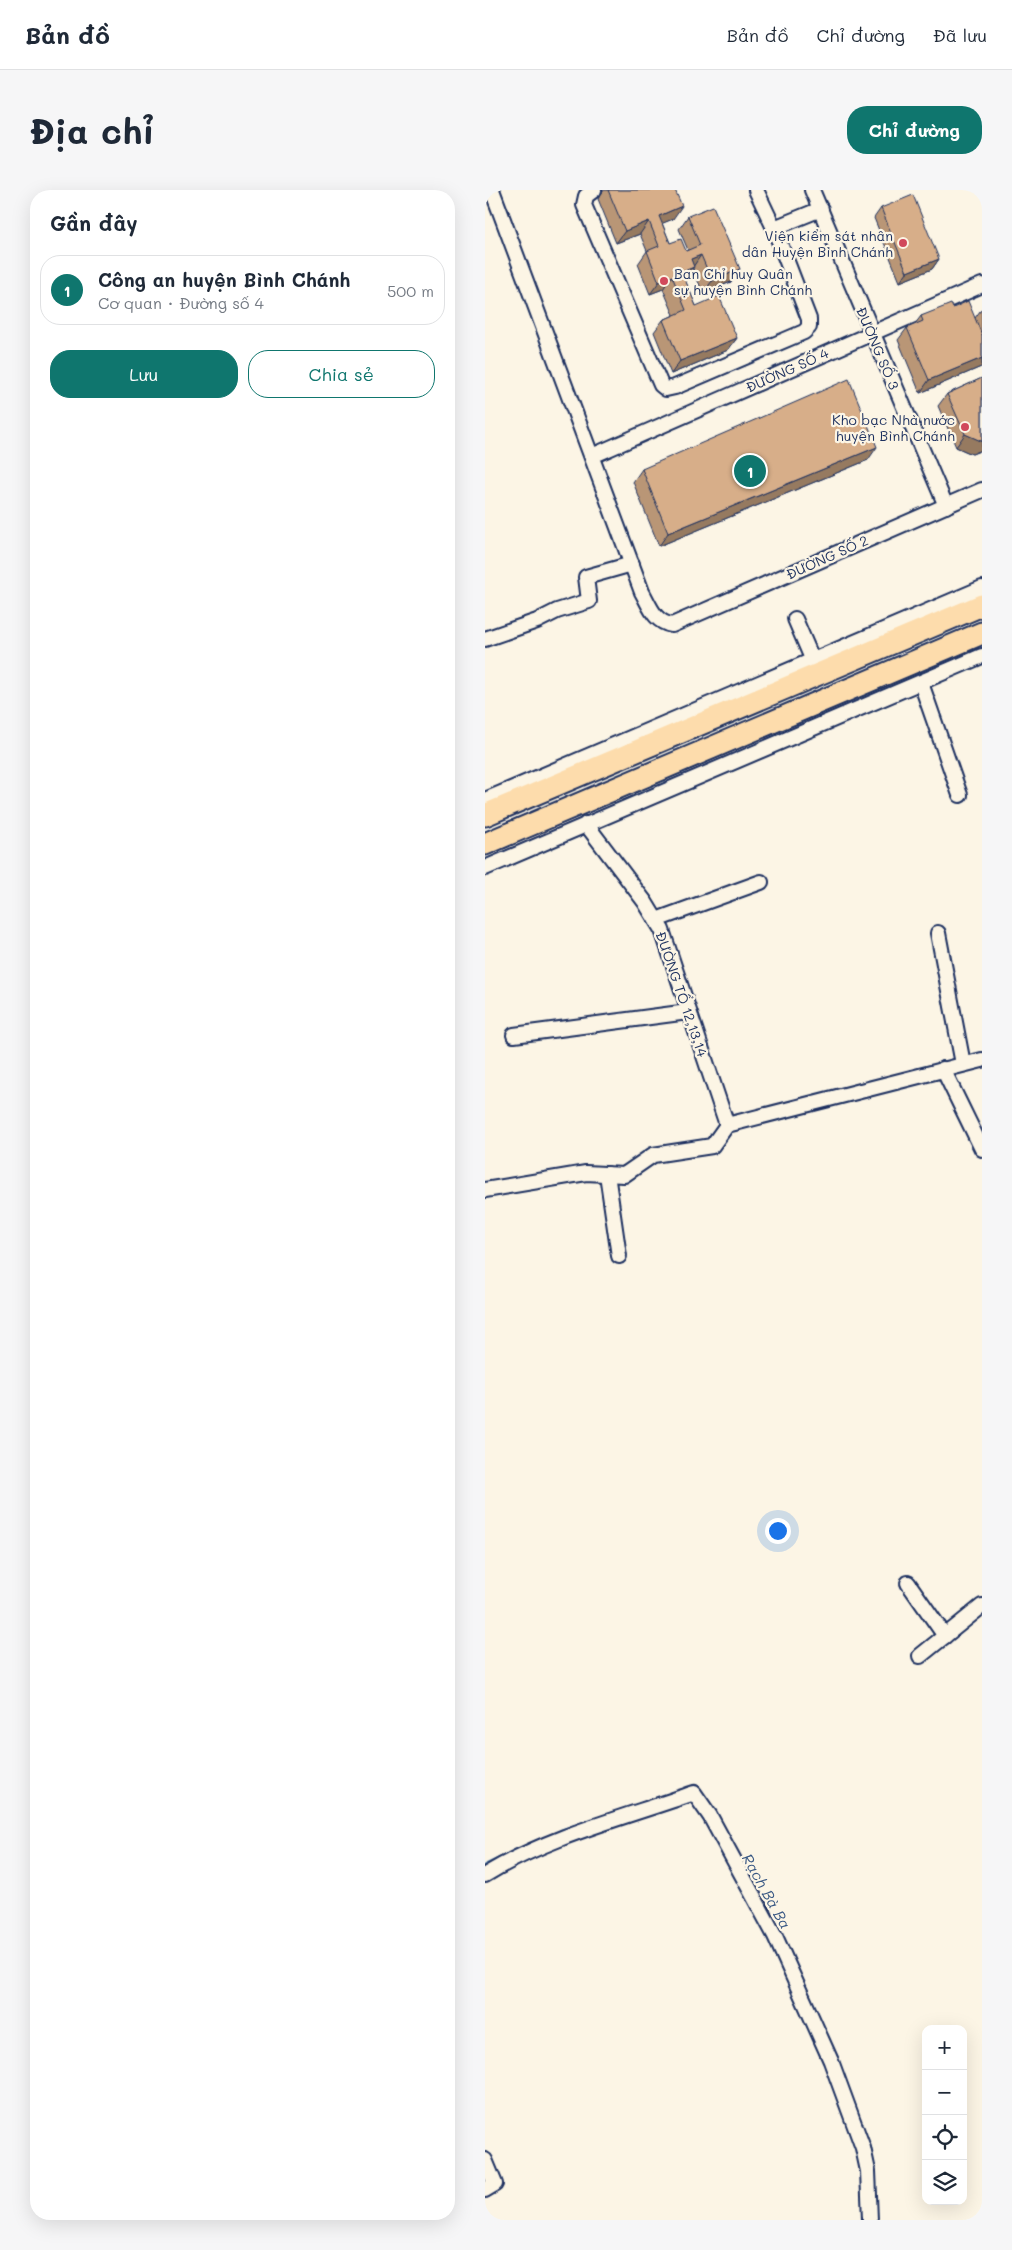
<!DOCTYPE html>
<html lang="vi">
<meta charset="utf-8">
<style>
body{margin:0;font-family:Mali,sans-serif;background:#f6f6f7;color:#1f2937}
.controls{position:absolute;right:15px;bottom:15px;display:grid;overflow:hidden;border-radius:10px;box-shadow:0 5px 20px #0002}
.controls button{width:45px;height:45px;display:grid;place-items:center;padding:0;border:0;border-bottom:1px solid #e0e1e3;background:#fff;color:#1f2937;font:25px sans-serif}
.you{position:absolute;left:292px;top:1340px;width:18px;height:18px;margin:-12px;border:4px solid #fff;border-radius:50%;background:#1a73e8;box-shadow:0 0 0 8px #1a73e833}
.badge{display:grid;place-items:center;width:32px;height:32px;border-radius:50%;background:#0f766e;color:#fff;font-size:16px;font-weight:700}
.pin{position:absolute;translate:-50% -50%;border:2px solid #fff;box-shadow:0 1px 5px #0006}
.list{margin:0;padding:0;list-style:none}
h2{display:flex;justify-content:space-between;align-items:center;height:65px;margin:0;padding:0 20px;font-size:21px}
h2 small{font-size:16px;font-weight:400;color:#747a83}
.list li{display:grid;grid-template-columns:32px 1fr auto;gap:15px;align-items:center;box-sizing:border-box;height:70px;margin:0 10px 10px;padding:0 10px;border:1px solid #e0e1e3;border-radius:20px}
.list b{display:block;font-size:19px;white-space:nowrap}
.list p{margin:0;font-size:16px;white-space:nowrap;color:#747a83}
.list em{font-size:16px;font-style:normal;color:#747a83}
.actions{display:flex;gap:10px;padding:15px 20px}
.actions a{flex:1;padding:11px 0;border:1px solid #0f766e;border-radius:20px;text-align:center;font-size:18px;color:#0f766e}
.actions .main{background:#0f766e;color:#fff}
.icon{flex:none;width:28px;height:28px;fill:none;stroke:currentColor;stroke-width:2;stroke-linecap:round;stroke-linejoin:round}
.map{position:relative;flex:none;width:497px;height:2030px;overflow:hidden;border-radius:20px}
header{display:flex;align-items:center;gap:30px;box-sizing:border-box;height:70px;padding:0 25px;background:#fff;border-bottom:1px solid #e0e1e3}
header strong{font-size:24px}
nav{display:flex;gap:28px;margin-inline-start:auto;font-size:18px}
.intro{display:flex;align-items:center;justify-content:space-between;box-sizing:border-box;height:120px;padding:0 30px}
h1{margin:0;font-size:35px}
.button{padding:12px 22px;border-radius:20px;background:#0f766e;color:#fff;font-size:18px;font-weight:700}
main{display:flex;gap:30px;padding:0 30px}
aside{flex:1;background:#fff;border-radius:20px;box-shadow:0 5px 20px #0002}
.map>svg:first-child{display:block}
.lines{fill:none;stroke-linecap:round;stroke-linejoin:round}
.stream{stroke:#6491b9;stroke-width:4.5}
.minor-casing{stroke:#1b2f5e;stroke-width:18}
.highway-casing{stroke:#1b2f5e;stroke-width:25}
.minor{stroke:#fcf5e5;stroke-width:14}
.highway{stroke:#fddcac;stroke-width:21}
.wall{fill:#b99676;stroke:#1b2f5e}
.shaded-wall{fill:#967a60;stroke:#1b2f5e}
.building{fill:#d7ae89;stroke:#1b2f5e}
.poi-dot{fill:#d1495b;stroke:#fcf5e5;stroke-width:2}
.labels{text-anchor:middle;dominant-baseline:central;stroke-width:4.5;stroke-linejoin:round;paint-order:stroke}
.poi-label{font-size:14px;fill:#1b2f5e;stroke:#fcf5e5;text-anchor:end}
.street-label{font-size:14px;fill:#1b2f5e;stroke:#fcf5e5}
.water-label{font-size:15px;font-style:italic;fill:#395884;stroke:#fcf5e5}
</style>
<header>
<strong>Bản đồ</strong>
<nav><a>Bản đồ</a><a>Chỉ đường</a><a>Đã lưu</a></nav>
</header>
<div class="intro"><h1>Địa chỉ</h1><a class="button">Chỉ đường</a></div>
<main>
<aside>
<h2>Gần đây<small></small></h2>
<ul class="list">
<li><span class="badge">1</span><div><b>Công an huyện Bình Chánh</b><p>Cơ quan · Đường số 4</p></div><em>500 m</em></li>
</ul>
<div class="actions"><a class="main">Lưu</a><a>Chia sẻ</a></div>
</aside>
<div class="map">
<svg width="497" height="2030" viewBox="0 0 497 2030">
<rect width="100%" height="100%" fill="#fcf5e5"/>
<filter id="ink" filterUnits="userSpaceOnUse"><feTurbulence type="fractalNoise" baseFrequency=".02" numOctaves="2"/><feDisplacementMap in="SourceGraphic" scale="10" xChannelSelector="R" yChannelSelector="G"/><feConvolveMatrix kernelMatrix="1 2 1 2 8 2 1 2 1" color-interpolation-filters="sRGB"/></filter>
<g filter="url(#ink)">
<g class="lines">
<g class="stream">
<path d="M 76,1641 L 199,1600"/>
<path d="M 0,1676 L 19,1667"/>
</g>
<defs>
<g id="minor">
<path d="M 7,0 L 157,402 C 165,416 169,432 187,435 L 497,300"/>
<path d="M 109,0 L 101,6 L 99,15 L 176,195 L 181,199 L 190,197 L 319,142 L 324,137 L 324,129 L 289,38 L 271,0"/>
<path d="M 327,0 L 461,316"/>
<path d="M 289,38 L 336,19"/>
<path d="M 107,266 L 497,95"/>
<path d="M 310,429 L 328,471"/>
<path d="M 0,449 L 52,431 L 72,421 L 104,411 L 101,387 L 147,374"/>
<path d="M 436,493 L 475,605"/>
<path d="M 0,610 L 497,398"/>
<path d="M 101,634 L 160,712 L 177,740 L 242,935"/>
<path d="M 0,678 L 497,466"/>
<path d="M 171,730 L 276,692"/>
<path d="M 453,743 L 478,874"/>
<path d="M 29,845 L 203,822"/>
<path d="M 458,879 L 497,959"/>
<path d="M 122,984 L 134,1066"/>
<path d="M 0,1000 L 101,983 L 139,985 L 168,965 L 227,956 L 242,935 L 497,870"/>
<path d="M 423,1393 L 460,1446"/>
<path d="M 435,1466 L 497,1416"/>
<path d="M 0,1685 C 64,1646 138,1628 209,1603 L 225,1626 L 290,1746 L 346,1871 L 378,1958 L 383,1981 L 385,2030"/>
<path d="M 0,1970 L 10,1994 L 0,2000"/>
</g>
<g id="highway">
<path d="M 0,625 L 497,415"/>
<path d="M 0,654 L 497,443"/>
</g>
</defs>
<use href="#minor" class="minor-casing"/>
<use href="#highway" class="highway-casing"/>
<use href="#minor" class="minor"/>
<use href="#highway" class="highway"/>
</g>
<g class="wall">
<path d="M 119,0 L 190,0 L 188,29 L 177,33 L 185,53 L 201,61 L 203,60 L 194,39 L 203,26 L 246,92 L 218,103 L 208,79 L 200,90 L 211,116 L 252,148 L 243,160 L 186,184 L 169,142 L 178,130 L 189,125 L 178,99 L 165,104 L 153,74 L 162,61 L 155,44 L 131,53 L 113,9 Z"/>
<path d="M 396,18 L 454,69 L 447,79 L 415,92 L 389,28 Z"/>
<path d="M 468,118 L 490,128 L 495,121 L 497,120 L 497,176 L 496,177 L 435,203 L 413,150 L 422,138 L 430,134 L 436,126 Z"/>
<path d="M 497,188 L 497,260 L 487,264 L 471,257 L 453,216 L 462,204 Z"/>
<path d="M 383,270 L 174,356 L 148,292 L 157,279 Z"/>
</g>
<g class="shaded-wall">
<path d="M 197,16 L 188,29 L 166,38 L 174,26 Z"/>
<path d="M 164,31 L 155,44 L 131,53 L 140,41 Z"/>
<path d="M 216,65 L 208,77 L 206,69 Z"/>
<path d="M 454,69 L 447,79 L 415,92 L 422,82 Z"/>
<path d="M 209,77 L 200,90 L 197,82 Z"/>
<path d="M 255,79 L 246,92 L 218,103 L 227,91 Z"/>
<path d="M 187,86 L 178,99 L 165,104 L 174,92 Z"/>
<path d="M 252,148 L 243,160 L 186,184 L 195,171 Z"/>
<path d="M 497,168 L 497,176 L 496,177 L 435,203 L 444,190 Z"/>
<path d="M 480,244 L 497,251 L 497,260 L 487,264 L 471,257 Z"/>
<path d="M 392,257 L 383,270 L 174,356 L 183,343 Z"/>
</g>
<g class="building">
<path d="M 123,0 L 190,0 L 197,16 L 174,26 L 185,53 L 196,49 L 201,61 L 215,55 L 203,26 L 228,16 L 255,79 L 227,91 L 216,65 L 206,69 L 209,77 L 197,82 L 211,116 L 234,106 L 252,148 L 195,171 L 178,130 L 201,120 L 187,86 L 174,92 L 162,61 L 174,56 L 164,31 L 140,41 Z"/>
<path d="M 428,5 L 454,69 L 422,82 L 396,18 Z"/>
<path d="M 483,111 L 497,145 L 497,168 L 444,190 L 422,138 L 438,131 L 436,126 L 466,114 L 468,118 Z"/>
<path d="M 497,188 L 497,251 L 496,251 L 480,244 L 462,204 Z"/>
<path d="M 364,189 L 392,257 L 183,343 L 157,279 Z"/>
</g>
</g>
<g class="poi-dot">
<circle cx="418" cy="53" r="5"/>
<circle cx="179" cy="91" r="5"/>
<circle cx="480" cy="237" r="5"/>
</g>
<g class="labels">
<g class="poi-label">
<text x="408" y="45">Viện kiểm sát nhân<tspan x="408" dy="16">dân Huyện Bình Chánh</tspan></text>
<text x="189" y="83" text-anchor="start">Ban Chỉ huy Quân<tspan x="189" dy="16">sự huyện Bình Chánh</tspan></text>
<text x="470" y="229">Kho bạc Nhà nước<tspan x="470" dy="16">huyện Bình Chánh</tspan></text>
</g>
<g class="street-label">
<text transform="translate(393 158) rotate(67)">ĐƯỜNG SỐ 3</text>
<text transform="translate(302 180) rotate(-24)">ĐƯỜNG SỐ 4</text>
<text transform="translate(342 367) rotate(-24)">ĐƯỜNG SỐ 2</text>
<text transform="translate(197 804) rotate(71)">ĐƯỜNG TỔ 12,13,14</text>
</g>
<g class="water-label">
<text transform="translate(282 1701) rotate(61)">Rạch Bà Ba</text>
</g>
</g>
</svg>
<div class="controls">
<button>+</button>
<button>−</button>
<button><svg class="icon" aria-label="locate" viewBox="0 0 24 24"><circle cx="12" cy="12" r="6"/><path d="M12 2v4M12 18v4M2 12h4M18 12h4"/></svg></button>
<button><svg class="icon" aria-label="layers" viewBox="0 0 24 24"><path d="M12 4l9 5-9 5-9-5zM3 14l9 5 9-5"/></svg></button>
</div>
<div class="you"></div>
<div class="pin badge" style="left:265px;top:281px">1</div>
</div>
</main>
